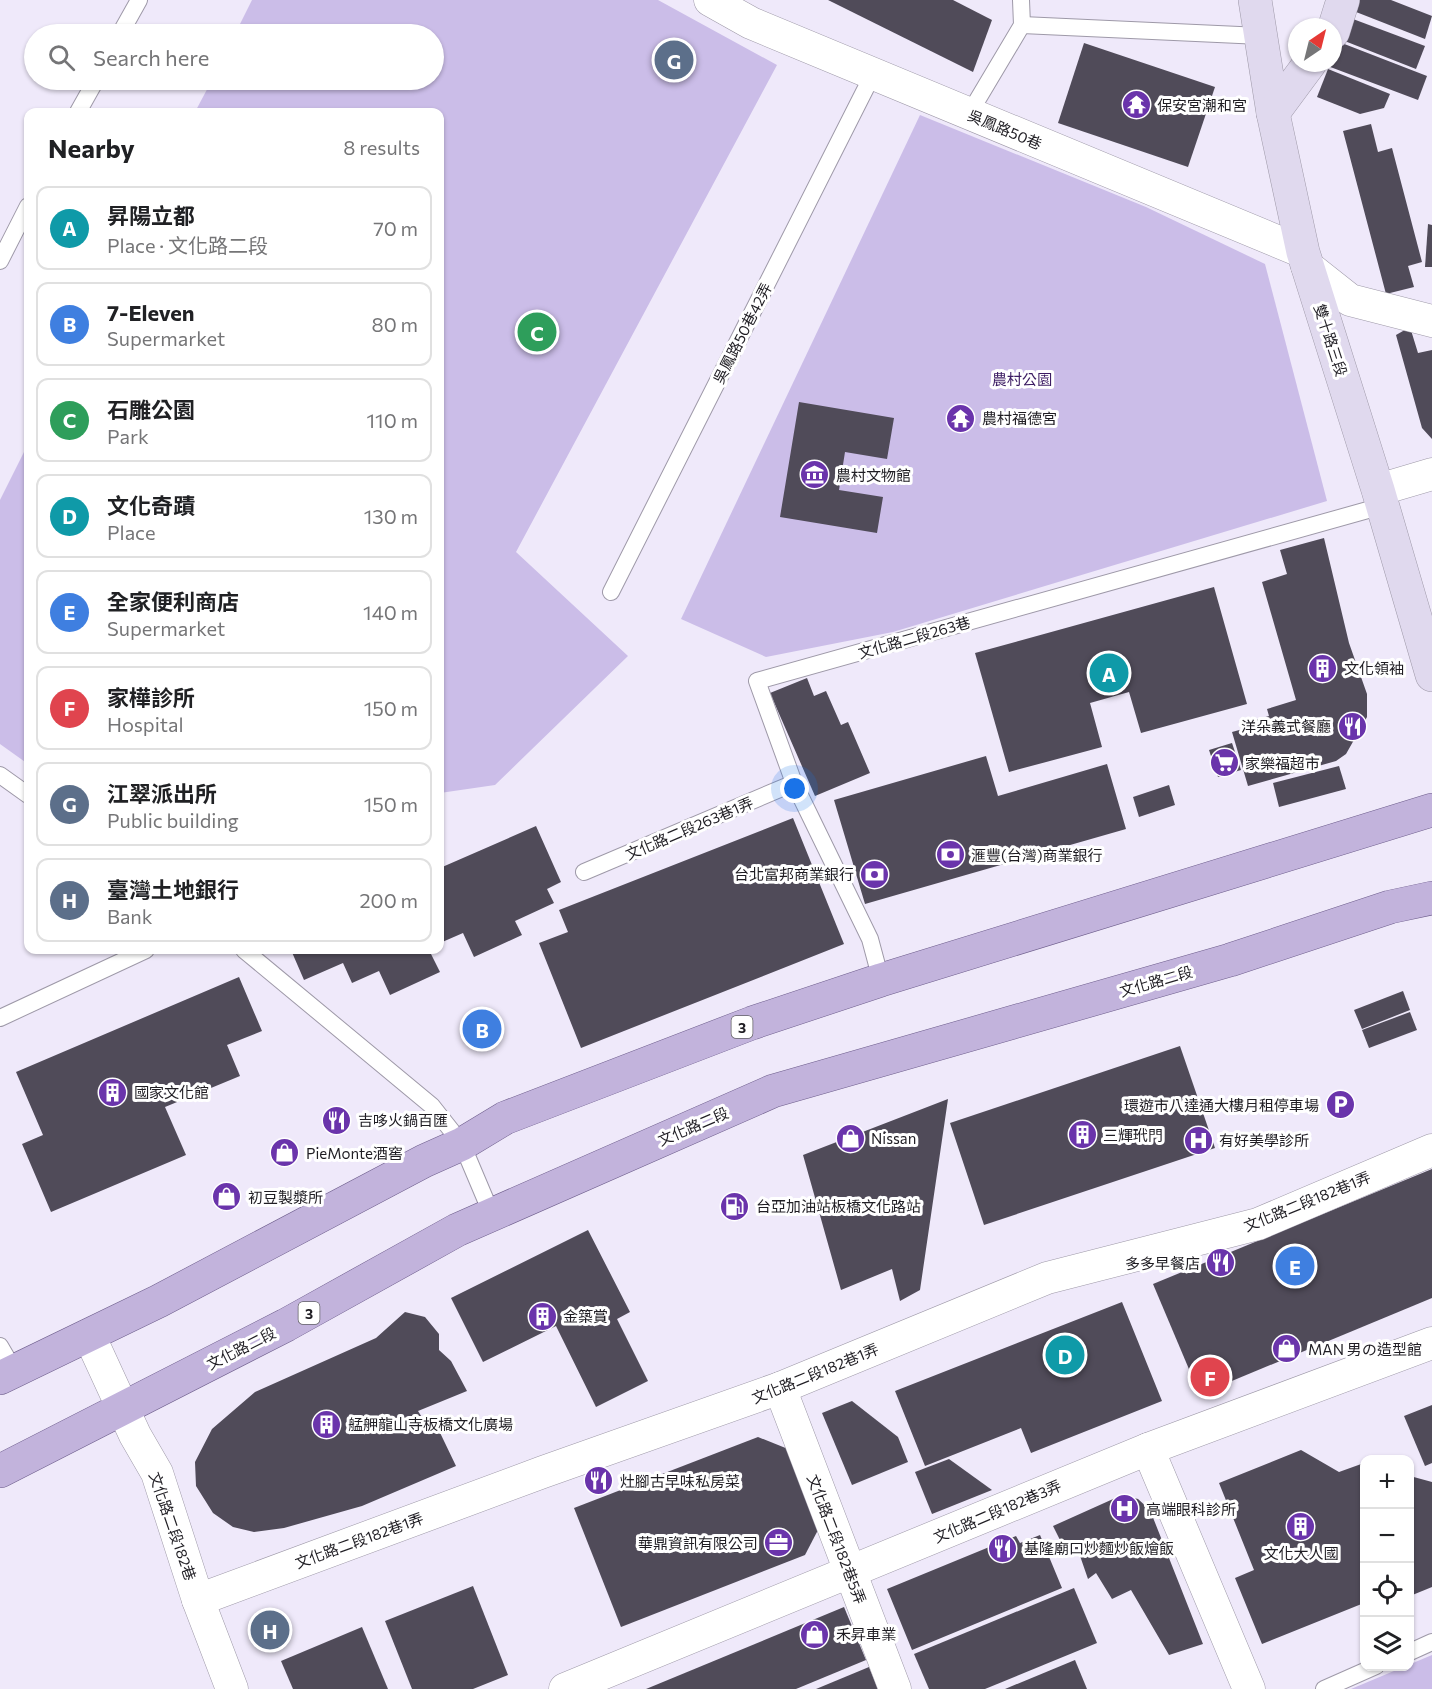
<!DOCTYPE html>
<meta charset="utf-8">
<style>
body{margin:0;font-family:Commissioner,"Noto Sans TC","Noto Sans JP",sans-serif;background:#f2f2f2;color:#202124}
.controls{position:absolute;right:18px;bottom:18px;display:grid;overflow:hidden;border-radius:12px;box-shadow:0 2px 4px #0004}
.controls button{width:54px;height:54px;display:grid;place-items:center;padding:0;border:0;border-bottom:2px solid #e0e0e0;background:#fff;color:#202124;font:30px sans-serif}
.compass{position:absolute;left:1288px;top:18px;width:54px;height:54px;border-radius:50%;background:#fff;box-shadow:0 2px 4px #0004;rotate:35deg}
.you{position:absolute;left:795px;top:789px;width:21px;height:21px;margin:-15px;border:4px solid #fff;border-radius:50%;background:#1a73e8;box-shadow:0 0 0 9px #1a73e833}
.badge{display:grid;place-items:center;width:39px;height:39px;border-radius:50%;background:#b45309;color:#fff;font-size:20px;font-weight:700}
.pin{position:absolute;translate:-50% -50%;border:3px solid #fff;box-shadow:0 2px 6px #0006}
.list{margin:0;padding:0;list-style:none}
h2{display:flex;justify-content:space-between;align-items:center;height:78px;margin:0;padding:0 24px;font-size:26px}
h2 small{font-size:20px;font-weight:400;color:#757577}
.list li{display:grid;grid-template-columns:39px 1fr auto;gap:18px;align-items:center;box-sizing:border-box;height:84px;margin:0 12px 12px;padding:0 12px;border:2px solid #e0e0e0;border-radius:12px}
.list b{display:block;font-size:22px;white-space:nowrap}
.list p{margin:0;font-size:20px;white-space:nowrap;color:#757577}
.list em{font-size:20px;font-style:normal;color:#757577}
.icon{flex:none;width:33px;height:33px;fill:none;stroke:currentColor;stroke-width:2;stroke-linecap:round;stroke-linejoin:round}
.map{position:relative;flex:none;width:1432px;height:1689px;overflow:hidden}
.search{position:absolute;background:#fff;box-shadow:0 2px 4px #0004;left:24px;top:24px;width:420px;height:66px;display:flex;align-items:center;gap:15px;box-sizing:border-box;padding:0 21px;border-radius:33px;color:#757577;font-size:22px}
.panel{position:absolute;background:#fff;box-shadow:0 2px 4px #0004;left:24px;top:108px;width:420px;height:846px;border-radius:12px}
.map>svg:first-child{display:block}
.green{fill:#cbbde8}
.building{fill:#504b59}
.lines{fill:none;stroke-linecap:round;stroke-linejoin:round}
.lane-casing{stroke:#9e99a8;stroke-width:18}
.street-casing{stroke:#9e99a8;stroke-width:33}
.secondary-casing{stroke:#9e99a8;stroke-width:34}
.primary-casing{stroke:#6e5e8c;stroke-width:34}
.lane{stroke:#fff;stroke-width:16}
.street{stroke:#fff;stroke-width:32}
.secondary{stroke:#e0d9ee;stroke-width:33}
.primary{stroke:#c2b3dc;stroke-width:33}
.labels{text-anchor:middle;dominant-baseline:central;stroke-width:6;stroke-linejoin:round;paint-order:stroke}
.shield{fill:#fff;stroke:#626165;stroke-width:1.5}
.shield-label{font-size:14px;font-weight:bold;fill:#1f1d23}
.poi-label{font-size:15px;fill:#1f1d23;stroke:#fff;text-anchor:start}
.street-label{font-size:15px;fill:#1f1d23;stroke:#fff}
.park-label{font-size:15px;fill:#3c1c63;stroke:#fff}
</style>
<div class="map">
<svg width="1432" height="1689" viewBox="0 0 1432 1689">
<rect width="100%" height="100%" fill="#efe9fa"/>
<g class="green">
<path d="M 252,0 L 658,0 L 777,65 L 516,552 L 628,656 L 495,785 L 440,793 L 440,112 L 195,112 L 212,80 L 434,80 L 434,34 L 235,34 Z"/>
<path d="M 920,115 L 1146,207 L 1265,264 L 1327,501 L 893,632 L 766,657 L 681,619 Z"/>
<path d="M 28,444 L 28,764 L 0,744 L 0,500 Z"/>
<path d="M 1432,1655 L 1432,1689 L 1351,1689 Z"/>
</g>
<g class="building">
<path d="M 828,0 L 953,0 L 992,20 L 973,72 Z"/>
<path d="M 1354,0 L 1391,0 L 1432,16 L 1425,39 L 1351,10 Z"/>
<path d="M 1345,16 L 1425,46 L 1416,69 L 1337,38 Z"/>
<path d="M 1334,40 L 1427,76 L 1418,100 L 1325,65 L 1333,63 Z"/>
<path d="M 1084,43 L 1215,87 L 1188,167 L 1058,123 Z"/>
<path d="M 1328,69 L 1390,94 L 1384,108 L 1360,114 L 1317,97 Z"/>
<path d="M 1371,124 L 1378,152 L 1392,148 L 1422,262 L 1408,266 L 1414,287 L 1386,294 L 1343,131 Z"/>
<path d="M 1428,224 L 1432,225 L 1432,267 L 1425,267 Z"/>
<path d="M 1410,327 L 1418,353 L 1432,350 L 1432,439 L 1422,428 L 1396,335 Z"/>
<path d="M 799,402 L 894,418 L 887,459 L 845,452 L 839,490 L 883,497 L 877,533 L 780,517 Z"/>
<path d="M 1324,538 L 1349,643 L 1367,694 L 1367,717 L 1346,754 L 1336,761 L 1248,786 L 1232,732 L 1243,729 L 1242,724 L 1269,716 L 1267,709 L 1296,700 L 1262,582 L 1287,574 L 1280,550 Z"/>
<path d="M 1214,587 L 1247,704 L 1141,733 L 1129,692 L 1090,703 L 1102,747 L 1009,772 L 975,653 Z"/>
<path d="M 807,678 L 814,696 L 826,691 L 841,725 L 848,722 L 870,773 L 815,796 L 770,693 Z"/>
<path d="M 1232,743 L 1241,770 L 1218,777 L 1209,750 Z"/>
<path d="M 986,756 L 998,796 L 1107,764 L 1126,829 L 865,904 L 834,800 Z"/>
<path d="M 1339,766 L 1346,789 L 1279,807 L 1273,783 Z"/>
<path d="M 1169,785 L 1175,805 L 1139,817 L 1133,797 Z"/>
<path d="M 793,818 L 844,944 L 581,1048 L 539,943 L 568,932 L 559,910 Z"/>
<path d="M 536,826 L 561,882 L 547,889 L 554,903 L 515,921 L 522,935 L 474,957 L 463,933 L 440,943 L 440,868 Z"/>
<path d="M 291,950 L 429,950 L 440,972 L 390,995 L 379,971 L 352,983 L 343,963 L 304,980 Z"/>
<path d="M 239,977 L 262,1031 L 227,1045 L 240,1076 L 165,1107 L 186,1155 L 51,1212 L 22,1144 L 43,1135 L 16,1072 Z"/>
<path d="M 1403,991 L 1410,1010 L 1362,1029 L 1354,1010 Z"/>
<path d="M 1410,1012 L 1417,1030 L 1369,1048 L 1362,1030 Z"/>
<path d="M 1180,1046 L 1215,1148 L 984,1225 L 950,1123 Z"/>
<path d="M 948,1099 L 920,1290 L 900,1301 L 892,1269 L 841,1290 L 803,1155 Z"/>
<path d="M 1432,1169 L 1432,1298 L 1215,1388 L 1194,1381 L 1153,1284 Z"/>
<path d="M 588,1230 L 630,1312 L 617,1319 L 648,1381 L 596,1407 L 556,1326 L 483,1362 L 451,1298 Z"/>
<path d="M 1122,1302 L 1162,1401 L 1031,1453 L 1021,1428 L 925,1466 L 895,1391 Z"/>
<path d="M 405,1312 L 425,1317 L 439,1334 L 439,1350 L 451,1361 L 467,1391 L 418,1411 L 423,1419 L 432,1416 L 456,1466 L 362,1506 L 284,1528 L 254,1532 L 233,1527 L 213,1513 L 196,1486 L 195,1462 L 212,1429 L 255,1392 L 376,1338 Z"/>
<path d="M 852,1401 L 898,1437 L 908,1462 L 852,1485 L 822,1413 Z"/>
<path d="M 1432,1405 L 1432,1463 L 1425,1466 L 1404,1416 Z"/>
<path d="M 758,1437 L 788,1449 L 819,1528 L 805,1555 L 621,1627 L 574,1508 Z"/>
<path d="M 1301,1450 L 1339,1472 L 1364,1463 L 1364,1603 L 1262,1644 L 1235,1578 L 1254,1570 L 1219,1483 Z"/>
<path d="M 949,1459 L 992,1490 L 932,1514 L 915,1472 Z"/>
<path d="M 1410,1476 L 1432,1482 L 1432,1587 L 1410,1596 Z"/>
<path d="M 1122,1495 L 1138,1499 L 1150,1510 L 1203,1644 L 1169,1655 L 1131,1590 L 1112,1599 L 1096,1573 L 1088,1579 L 1079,1553 L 1068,1556 L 1053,1526 Z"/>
<path d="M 1040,1535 L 1062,1588 L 912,1650 L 887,1589 L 1016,1536 L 1020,1543 Z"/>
<path d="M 473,1586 L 508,1675 L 473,1689 L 412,1689 L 385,1621 Z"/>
<path d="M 1074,1588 L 1097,1643 L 985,1689 L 929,1689 L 914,1654 Z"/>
<path d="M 844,1607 L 866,1660 L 796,1689 L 646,1689 Z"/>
<path d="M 362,1627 L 388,1689 L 293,1689 L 281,1661 Z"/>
<path d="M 1075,1660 L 1087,1689 L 1005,1689 Z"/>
<path d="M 869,1667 L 878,1689 L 816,1689 Z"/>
</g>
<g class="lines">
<defs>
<g id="lane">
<path d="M 1022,25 L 1261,36"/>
<path d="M 120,34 L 139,0"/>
<path d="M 78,112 L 96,80"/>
<path d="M 969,114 L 1022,25 L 1021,0"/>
<path d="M 0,261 L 28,206"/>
<path d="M 611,592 L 873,74"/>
<path d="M 0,775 L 28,795"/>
<path d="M 584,872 L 794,783"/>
<path d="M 244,950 L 432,1106 L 462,1144 L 492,1215"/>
<path d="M 881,980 L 870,939 L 794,783 L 757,681 L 1382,506"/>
<path d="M 0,1018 L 146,950"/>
<path d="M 0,1346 L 14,1370"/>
<path d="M 1410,1652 L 1432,1642"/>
<path d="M 1324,1689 L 1376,1666"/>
</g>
<g id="street">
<path d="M 710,0 L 751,23 L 1303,252"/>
<path d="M 1307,266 L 1350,300 L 1432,321"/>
<path d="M 1378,490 L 1432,474"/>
<path d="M 89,1335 L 135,1435 L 157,1473 L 198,1600 L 232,1689"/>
<path d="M 780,1388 L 895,1689"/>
<path d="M 1148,1449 L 1249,1689"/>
<path d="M 198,1600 L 543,1472 L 780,1388 L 1047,1278 L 1258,1224 L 1432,1150"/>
<path d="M 565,1689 L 1148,1449 L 1432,1343"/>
</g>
<g id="secondary">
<path d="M 1255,0 L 1273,113 L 1303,252 L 1378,490 L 1432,675"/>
<path d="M 1333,32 L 1343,0"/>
<path d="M 1273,113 L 1310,63"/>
</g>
<g id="primary">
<path d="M 0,1378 L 159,1301 L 424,1161 L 462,1144 L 505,1118 L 752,1023 L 881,980 L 1432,810"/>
<path d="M 0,1471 L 286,1325 L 457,1230 L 773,1091 L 1230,960 L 1390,907 L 1432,898"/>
</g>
</defs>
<use href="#lane" class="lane-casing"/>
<use href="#street" class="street-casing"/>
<use href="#secondary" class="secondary-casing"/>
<use href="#primary" class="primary-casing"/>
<use href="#lane" class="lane"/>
<use href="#street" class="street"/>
<use href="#secondary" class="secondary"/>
<use href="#primary" class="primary"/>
</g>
<defs>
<symbol id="temple-disc" viewBox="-11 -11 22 22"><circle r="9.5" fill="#6a34ab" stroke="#fff"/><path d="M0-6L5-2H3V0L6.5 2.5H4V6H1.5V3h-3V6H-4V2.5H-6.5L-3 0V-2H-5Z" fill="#fff"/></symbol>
<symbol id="museum-disc" viewBox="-11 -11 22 22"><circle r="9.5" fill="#6a34ab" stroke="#fff"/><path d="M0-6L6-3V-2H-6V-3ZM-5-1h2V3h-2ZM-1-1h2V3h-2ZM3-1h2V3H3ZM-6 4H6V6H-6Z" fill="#fff"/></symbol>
<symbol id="building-disc" viewBox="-11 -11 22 22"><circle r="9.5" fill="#6a34ab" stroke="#fff"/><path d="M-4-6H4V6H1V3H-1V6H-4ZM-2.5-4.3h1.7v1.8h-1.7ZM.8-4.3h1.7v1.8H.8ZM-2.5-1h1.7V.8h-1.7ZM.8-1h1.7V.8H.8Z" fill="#fff"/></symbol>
<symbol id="restaurant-disc" viewBox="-11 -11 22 22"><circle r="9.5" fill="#6a34ab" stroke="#fff"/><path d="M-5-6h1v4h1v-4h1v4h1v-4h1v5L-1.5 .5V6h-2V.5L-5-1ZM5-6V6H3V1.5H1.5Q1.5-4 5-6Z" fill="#fff"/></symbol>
<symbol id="supermarket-disc" viewBox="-11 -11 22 22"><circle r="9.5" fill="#6a34ab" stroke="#fff"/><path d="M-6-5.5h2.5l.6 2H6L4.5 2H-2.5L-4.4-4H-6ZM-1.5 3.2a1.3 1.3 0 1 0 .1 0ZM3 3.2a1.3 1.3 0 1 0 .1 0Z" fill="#fff"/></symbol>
<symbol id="bank-disc" viewBox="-11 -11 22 22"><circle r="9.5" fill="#6a34ab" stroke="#fff"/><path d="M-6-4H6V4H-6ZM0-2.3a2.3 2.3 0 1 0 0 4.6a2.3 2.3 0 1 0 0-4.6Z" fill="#fff"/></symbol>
<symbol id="parking-disc" viewBox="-11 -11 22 22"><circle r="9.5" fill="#6a34ab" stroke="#fff"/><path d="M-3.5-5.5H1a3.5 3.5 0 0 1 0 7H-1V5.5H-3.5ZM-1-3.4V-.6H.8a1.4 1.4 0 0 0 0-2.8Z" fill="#fff"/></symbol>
<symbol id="shop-disc" viewBox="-11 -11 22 22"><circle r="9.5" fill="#6a34ab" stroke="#fff"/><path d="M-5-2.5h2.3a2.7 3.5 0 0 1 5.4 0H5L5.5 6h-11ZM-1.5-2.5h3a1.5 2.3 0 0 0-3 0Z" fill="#fff"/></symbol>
<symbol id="hospital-disc" viewBox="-11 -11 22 22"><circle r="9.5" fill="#6a34ab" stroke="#fff"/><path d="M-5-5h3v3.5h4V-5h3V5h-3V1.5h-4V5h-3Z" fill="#fff"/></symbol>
<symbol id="fuel-disc" viewBox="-11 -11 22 22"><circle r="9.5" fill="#6a34ab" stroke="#fff"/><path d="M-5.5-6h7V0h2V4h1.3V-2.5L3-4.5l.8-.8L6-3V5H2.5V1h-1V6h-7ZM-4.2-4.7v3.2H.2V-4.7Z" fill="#fff"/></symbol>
<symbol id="office-disc" viewBox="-11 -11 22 22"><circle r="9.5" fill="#6a34ab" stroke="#fff"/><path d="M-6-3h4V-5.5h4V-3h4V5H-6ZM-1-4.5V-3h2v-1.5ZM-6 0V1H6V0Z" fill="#fff"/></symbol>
</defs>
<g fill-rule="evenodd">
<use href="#temple-disc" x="1120" y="88" width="33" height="33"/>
<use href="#temple-disc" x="944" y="402" width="33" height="33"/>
<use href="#museum-disc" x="798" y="458" width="33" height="33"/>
<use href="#building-disc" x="1306" y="652" width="33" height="33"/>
<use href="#restaurant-disc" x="1336" y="710" width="33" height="33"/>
<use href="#supermarket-disc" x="1208" y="746" width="33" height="33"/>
<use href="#bank-disc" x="934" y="838" width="33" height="33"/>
<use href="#bank-disc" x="858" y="858" width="33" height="33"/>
<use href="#building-disc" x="96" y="1076" width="33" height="33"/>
<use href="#parking-disc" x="1324" y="1088" width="33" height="33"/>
<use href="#restaurant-disc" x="320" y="1104" width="33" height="33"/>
<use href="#building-disc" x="1066" y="1118" width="33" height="33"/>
<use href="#shop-disc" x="834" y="1122" width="33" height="33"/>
<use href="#hospital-disc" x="1182" y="1124" width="33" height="33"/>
<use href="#shop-disc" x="268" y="1136" width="33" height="33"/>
<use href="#shop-disc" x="210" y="1180" width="33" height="33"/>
<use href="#fuel-disc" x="718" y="1190" width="33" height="33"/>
<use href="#restaurant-disc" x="1204" y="1246" width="33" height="33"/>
<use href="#building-disc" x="526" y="1300" width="33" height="33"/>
<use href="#shop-disc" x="1270" y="1332" width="33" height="33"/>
<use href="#building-disc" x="310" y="1408" width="33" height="33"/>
<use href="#restaurant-disc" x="582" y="1464" width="33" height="33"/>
<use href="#hospital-disc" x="1108" y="1492" width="33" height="33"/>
<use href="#building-disc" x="1284" y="1510" width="33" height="33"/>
<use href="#office-disc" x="762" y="1526" width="33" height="33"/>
<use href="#restaurant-disc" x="986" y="1532" width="33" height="33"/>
<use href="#shop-disc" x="798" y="1618" width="33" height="33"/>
</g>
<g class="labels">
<g class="shield">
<rect x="731.5" y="1016" width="21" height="22" rx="4.5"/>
<rect x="298.5" y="1302" width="21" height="22" rx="4.5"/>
</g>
<g class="shield-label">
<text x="742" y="1027">3</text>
<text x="309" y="1313">3</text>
</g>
<g class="poi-label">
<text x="1157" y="105">保安宮潮和宮</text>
<text x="982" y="418">農村福德宮</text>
<text x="836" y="475">農村文物館</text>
<text x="1344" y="668">文化領袖</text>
<text x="1331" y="726" text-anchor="end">洋朵義式餐廳</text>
<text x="1245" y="763">家樂福超市</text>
<text x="971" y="855">滙豐(台灣)商業銀行</text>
<text x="854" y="874" text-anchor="end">台北富邦商業銀行</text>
<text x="134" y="1092">國家文化館</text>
<text x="1319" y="1105" text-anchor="end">環遊市八達通大樓月租停車場</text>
<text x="358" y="1120">吉哆火鍋百匯</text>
<text x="1103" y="1135">三輝玳門</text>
<text x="871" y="1138">Nissan</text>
<text x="1219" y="1140">有好美學診所</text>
<text x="306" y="1153">PieMonte酒窖</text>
<text x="248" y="1197">初豆製漿所</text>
<text x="756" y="1206">台亞加油站板橋文化路站</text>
<text x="1200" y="1263" text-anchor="end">多多早餐店</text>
<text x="563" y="1316">金築賞</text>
<text x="1308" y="1349">MAN 男の造型館</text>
<text x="348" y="1424">艋舺龍山寺板橋文化廣場</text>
<text x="620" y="1481">灶腳古早味私房菜</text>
<text x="1146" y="1509">高端眼科診所</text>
<text x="758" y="1543" text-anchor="end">華鼎資訊有限公司</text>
<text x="1024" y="1548">基隆廟口炒麵炒飯燴飯</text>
<text x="1301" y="1553" text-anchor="middle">文化大人國</text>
<text x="836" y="1634">禾昇車業</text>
</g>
<g class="street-label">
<text transform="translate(1005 129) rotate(23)">吳鳳路50巷</text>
<text transform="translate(742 333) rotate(-63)">吳鳳路50巷42弄</text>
<text transform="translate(1331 340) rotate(72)">雙十路三段</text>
<text transform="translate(914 637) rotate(-16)">文化路二段263巷</text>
<text transform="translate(689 828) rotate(-23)">文化路二段263巷1弄</text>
<text transform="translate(1156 981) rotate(-16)">文化路二段</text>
<text transform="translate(693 1126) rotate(-23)">文化路二段</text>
<text transform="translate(1307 1201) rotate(-22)">文化路二段182巷1弄</text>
<text transform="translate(241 1348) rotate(-27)">文化路二段</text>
<text transform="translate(815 1373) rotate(-22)">文化路二段182巷1弄</text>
<text transform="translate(997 1511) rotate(-23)">文化路二段182巷3弄</text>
<text transform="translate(173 1526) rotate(71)">文化路二段182巷</text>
<text transform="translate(837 1539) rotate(69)">文化路二段182巷5弄</text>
<text transform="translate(359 1540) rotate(-20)">文化路二段182巷1弄</text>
</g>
<g class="park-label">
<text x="1022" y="379">農村公園</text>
</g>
</g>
</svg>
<div class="controls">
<button>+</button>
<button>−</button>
<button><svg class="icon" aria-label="locate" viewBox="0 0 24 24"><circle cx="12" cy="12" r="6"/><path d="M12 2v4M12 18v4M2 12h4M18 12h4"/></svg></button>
<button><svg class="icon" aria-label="layers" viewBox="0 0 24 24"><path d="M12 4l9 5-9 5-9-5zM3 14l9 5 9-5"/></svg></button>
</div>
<svg class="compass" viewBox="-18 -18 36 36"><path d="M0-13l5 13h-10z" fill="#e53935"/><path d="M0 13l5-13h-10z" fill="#757577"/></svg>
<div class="you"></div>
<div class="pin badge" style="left:1109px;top:673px;background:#0f9aa8">A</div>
<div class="pin badge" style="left:482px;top:1029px;background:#3f7fe0">B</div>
<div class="pin badge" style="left:537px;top:332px;background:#2e9e5b">C</div>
<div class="pin badge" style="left:1065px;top:1355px;background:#0f9aa8">D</div>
<div class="pin badge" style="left:1295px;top:1266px;background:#3f7fe0">E</div>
<div class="pin badge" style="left:1210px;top:1377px;background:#e0444e">F</div>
<div class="pin badge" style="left:674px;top:60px;background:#5c6f8a">G</div>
<div class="pin badge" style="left:270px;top:1630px;background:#5c6f8a">H</div>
<div class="search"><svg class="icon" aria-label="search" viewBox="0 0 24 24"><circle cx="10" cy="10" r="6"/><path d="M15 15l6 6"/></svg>Search here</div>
<section class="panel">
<h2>Nearby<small>8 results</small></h2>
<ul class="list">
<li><span class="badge" style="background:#0f9aa8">A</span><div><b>昇陽立都</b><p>Place · 文化路二段</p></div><em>70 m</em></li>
<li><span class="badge" style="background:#3f7fe0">B</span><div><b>7-Eleven</b><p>Supermarket</p></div><em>80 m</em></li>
<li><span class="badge" style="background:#2e9e5b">C</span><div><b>石雕公園</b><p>Park</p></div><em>110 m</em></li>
<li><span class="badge" style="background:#0f9aa8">D</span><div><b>文化奇蹟</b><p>Place</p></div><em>130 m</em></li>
<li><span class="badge" style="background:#3f7fe0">E</span><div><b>全家便利商店</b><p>Supermarket</p></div><em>140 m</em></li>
<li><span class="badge" style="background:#e0444e">F</span><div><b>家樺診所</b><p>Hospital</p></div><em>150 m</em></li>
<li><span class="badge" style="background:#5c6f8a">G</span><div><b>江翠派出所</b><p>Public building</p></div><em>150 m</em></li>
<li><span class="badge" style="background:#5c6f8a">H</span><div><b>臺灣土地銀行</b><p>Bank</p></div><em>200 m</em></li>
</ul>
</section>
</div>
